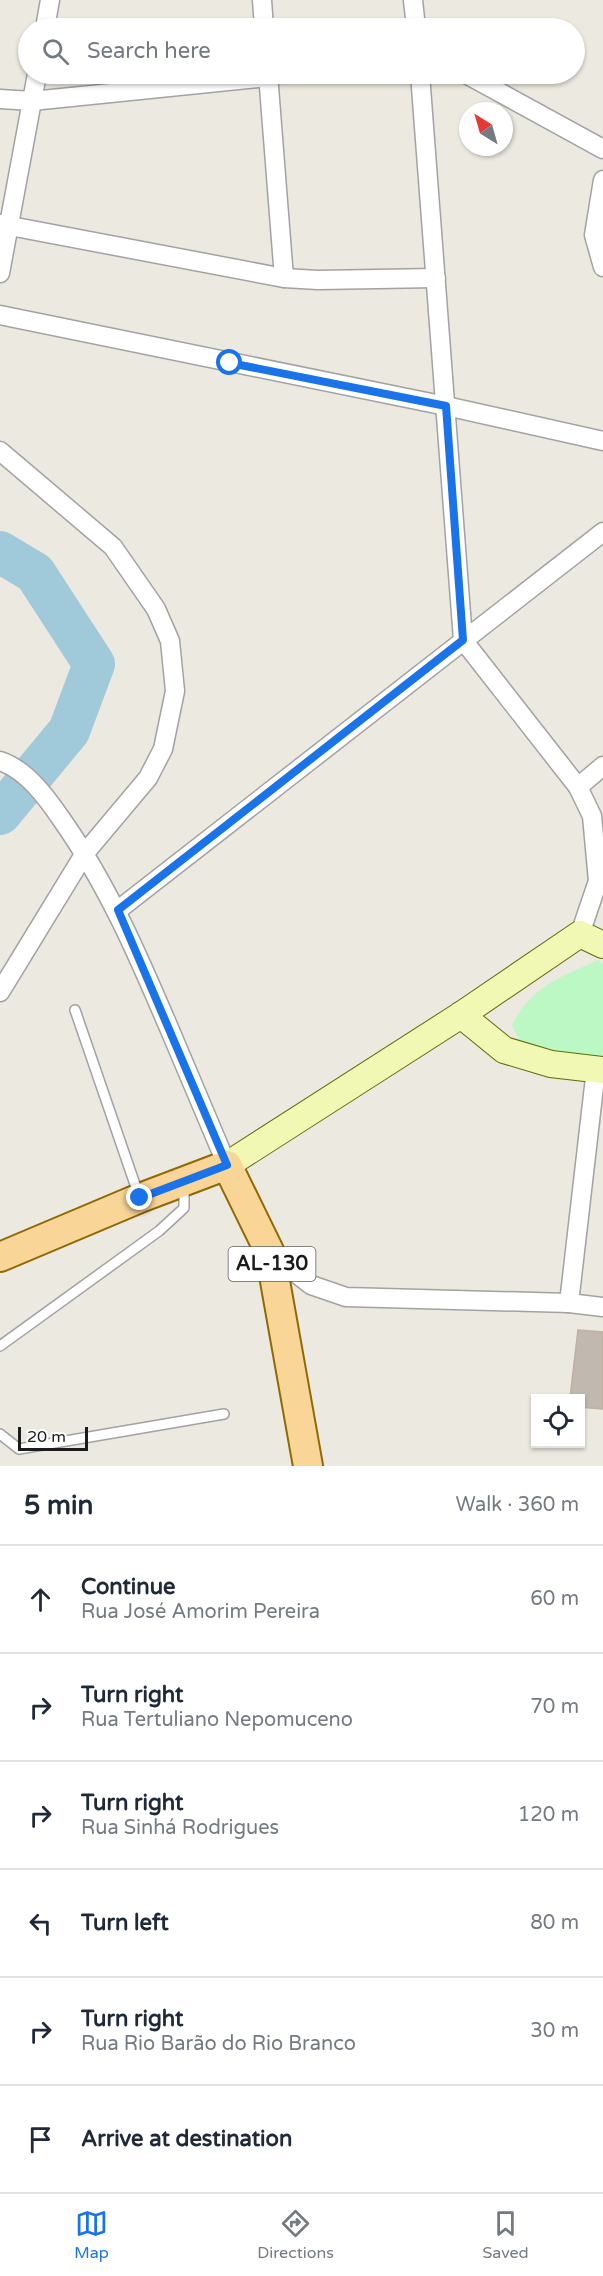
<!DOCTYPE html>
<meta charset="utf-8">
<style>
body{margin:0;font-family:"Varela Round",sans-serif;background:#f2f2f3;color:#1f2937}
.controls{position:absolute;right:18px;bottom:18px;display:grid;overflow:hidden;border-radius:0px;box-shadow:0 2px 4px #0004}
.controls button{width:54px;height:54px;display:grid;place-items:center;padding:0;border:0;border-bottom:2px solid #e0e1e3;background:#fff;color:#1f2937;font:30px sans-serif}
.compass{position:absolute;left:459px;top:102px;width:54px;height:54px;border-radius:50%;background:#fff;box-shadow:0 2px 4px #0004;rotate:323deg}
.scale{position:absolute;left:18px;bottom:15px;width:70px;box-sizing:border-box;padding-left:6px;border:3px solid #1b1b1b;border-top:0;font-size:16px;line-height:21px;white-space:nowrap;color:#1b1b1b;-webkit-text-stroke:4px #fff;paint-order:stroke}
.stop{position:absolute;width:18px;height:18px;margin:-14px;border:4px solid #1a73e8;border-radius:50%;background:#fff}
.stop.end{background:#1a73e8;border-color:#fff;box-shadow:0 2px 6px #0008}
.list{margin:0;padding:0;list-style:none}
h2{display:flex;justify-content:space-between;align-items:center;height:78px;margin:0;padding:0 24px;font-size:26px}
h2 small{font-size:20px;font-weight:400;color:#747a83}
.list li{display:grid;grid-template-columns:39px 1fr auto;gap:18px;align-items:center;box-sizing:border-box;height:108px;padding:0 24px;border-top:2px solid #e0e1e3}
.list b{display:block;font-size:22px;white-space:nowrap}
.list p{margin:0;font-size:20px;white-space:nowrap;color:#747a83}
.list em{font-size:20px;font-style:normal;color:#747a83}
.icon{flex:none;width:33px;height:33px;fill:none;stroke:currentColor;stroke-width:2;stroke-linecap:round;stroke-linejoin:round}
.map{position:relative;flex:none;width:603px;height:1466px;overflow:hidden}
.search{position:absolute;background:#fff;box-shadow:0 2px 4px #0004;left:18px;right:18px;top:18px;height:66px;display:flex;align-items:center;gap:15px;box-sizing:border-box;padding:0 21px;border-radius:33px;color:#747a83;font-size:22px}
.sheet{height:726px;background:#fff}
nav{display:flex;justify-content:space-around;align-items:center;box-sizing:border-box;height:84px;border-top:2px solid #e0e1e3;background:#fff;font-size:16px;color:#747a83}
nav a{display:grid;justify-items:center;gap:3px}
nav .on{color:#1a73e8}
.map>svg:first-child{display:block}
.park{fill:#bcf8c4}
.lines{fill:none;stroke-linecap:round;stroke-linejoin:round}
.river{stroke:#a0c9da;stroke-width:42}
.building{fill:#c1b8b0;stroke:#beb0a3;stroke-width:1.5}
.lane-casing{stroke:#a2a2a2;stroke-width:12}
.street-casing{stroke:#a2a2a2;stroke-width:21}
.secondary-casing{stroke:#5c6d06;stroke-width:28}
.primary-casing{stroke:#8f6902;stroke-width:32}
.lane{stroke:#fff;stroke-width:9}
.street{stroke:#fff;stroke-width:18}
.secondary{stroke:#f0f8b3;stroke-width:26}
.primary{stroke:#fad598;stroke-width:28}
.route{stroke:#1a73e8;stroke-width:8}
.labels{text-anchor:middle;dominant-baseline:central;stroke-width:4.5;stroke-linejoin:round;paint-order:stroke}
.shield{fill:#fff;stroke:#5f5f5f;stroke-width:1.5}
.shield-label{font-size:20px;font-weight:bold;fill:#1b1b1b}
</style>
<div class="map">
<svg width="603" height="1466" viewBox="0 0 603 1466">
<rect width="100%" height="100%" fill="#ece9e0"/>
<path class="park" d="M 598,960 L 603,964 L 603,1061 L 521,1044 L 512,1025 C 533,985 559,978 598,960 Z"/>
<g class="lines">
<path class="river" d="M 0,552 L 35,573 L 94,664 L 69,731 L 0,814"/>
</g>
<path class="building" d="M 578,1330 L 603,1332 L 603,1409 L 580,1407 L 580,1398 L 570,1398 Z"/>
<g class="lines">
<defs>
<g id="lane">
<path d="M 75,1010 L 139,1196"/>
<path d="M 0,1346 L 159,1231 L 184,1208 L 184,1187"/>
<path d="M 0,1434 L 19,1449 L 224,1414"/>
</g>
<g id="street">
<path d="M 262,0 L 264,28"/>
<path d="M 413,0 L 416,28"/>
<path d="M 45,28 L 50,0"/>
<path d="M 268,74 L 284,278"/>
<path d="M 420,74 L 463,640 L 578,787 L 592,816 L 598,881 L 580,934"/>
<path d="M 466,74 L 603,149"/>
<path d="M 0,99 L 32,101 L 268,77"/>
<path d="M 603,180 L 594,235 L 603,267"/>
<path d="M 0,224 L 284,278 L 318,280 L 436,278"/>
<path d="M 0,273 L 37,74"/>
<path d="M 0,315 L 446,406 L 603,441"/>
<path d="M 0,451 L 113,547 L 156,609 L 170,641 L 175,691 L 163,749 L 148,778 L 85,853 L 0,992"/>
<path d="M 0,761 C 27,770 47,798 62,820 C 109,887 140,960 172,1035 C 190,1078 209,1122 227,1165"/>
<path d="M 578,787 L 603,766"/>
<path d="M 118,910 L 603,532"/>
<path d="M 270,1253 L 311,1285 L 346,1297 L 569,1303 L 603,1307"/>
<path d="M 569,1303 L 596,1069"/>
</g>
<g id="secondary">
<path d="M 461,1015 L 504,1050 L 551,1064 L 603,1070"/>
<path d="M 227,1165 L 461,1015 L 580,934 L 603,945"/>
</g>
<path id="primary" d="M 0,1257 L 140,1198 L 227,1165 L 270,1253 L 308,1466"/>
</defs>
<use href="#lane" class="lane-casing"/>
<use href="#street" class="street-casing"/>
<use href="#secondary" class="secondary-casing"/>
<use href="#primary" class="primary-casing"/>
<use href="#lane" class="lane"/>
<use href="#street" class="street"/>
<use href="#secondary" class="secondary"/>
<use href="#primary" class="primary"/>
</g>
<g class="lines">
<path class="route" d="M 140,1198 L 227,1165 L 118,910 L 463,640 L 446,406 L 230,363"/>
</g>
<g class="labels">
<rect class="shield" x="228.5" y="1247" width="87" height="34" rx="4.5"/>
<g class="shield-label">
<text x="272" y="1264">AL-130</text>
</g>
</g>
</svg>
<div class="controls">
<button><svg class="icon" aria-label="locate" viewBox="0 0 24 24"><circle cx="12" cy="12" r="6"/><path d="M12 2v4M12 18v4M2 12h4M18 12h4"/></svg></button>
</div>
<svg class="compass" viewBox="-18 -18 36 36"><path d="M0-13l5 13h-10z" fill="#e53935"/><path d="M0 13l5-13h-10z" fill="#747a83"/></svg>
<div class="scale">20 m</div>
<div class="stop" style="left:230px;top:363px"></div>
<div class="stop end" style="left:140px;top:1198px"></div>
<div class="search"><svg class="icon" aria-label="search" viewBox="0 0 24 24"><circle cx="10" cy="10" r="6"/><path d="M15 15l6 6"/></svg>Search here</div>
</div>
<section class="sheet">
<h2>5 min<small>Walk · 360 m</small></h2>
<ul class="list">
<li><svg class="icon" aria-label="ahead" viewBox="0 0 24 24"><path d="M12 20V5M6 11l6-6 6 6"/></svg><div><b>Continue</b><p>Rua José Amorim Pereira</p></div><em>60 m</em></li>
<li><svg class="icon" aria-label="right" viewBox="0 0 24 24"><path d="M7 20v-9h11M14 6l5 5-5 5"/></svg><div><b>Turn right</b><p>Rua Tertuliano Nepomuceno</p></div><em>70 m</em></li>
<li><svg class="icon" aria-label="right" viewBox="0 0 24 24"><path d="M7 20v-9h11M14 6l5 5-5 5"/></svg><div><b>Turn right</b><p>Rua Sinhá Rodrigues</p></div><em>120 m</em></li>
<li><svg class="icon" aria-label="left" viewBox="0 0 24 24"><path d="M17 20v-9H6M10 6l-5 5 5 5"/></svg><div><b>Turn left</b></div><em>80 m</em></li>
<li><svg class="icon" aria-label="right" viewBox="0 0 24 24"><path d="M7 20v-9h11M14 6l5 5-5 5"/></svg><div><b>Turn right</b><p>Rua Rio Barão do Rio Branco</p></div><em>30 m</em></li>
<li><svg class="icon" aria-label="arrive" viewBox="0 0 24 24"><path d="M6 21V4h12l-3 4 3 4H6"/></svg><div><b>Arrive at destination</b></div></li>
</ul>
</section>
<nav>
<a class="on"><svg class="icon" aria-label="map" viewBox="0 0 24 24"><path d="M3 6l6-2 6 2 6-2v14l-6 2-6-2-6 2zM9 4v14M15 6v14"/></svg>Map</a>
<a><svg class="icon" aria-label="directions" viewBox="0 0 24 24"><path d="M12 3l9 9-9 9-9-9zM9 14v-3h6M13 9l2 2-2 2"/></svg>Directions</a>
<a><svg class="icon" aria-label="saved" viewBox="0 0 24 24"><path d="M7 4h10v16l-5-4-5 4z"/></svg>Saved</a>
</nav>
